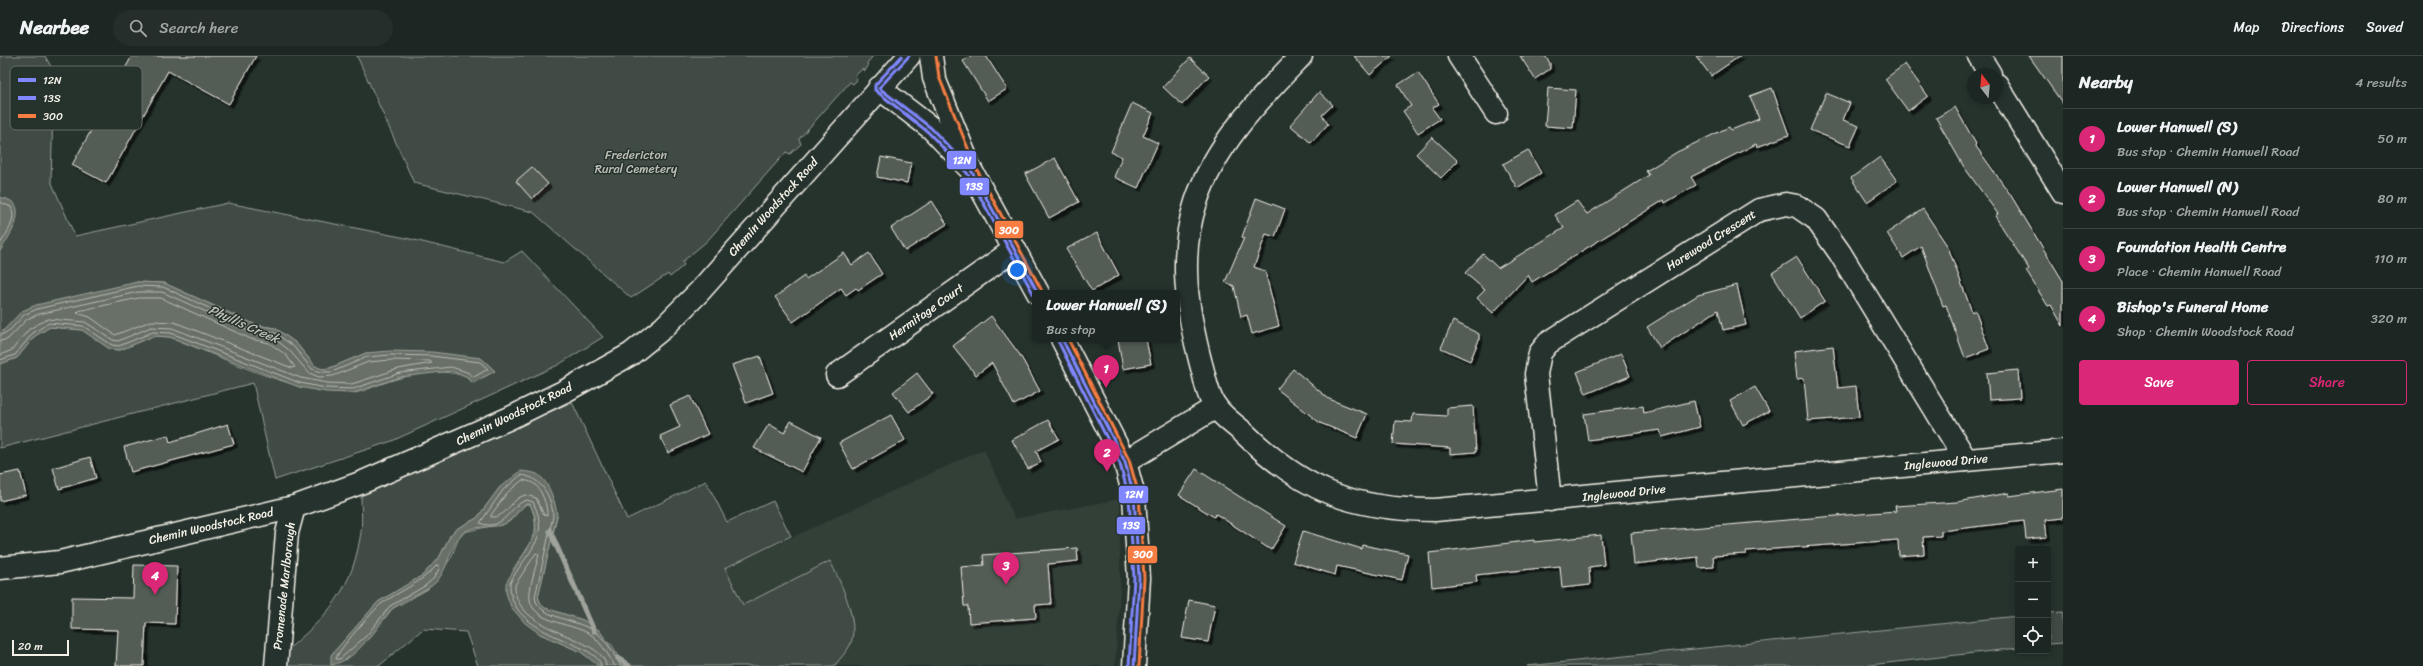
<!DOCTYPE html>
<meta charset="utf-8">
<style>
body{margin:0;font-family:Sriracha,sans-serif;background:#252e2a;color:#f1f3f6}
.controls{position:absolute;right:12px;bottom:12px;display:grid;overflow:hidden;border-radius:4px;box-shadow:0 2px 6px #0003}
.controls button{width:36px;height:36px;display:grid;place-items:center;padding:0;border:0;border-bottom:1px solid #3a4340;background:#1c2622;color:#f1f3f6;font:20px sans-serif}
.compass{position:absolute;left:1967px;top:12px;width:36px;height:36px;border-radius:50%;background:#1c2622;box-shadow:0 2px 6px #0003;rotate:344deg}
.scale{position:absolute;left:12px;bottom:10px;width:57px;box-sizing:border-box;padding-left:4px;border:2px solid #f4f1e8;border-top:0;font-size:11px;line-height:14px;white-space:nowrap;color:#f4f1e8;-webkit-text-stroke:3px #26332d;paint-order:stroke}
.you{position:absolute;left:1017px;top:214px;width:14px;height:14px;margin:-10px;border:3px solid #fff;border-radius:50%;background:#1a73e8;box-shadow:0 0 0 6px #1a73e833}
.badge{display:grid;place-items:center;width:26px;height:26px;border-radius:50%;background:#db2777;color:#fff;font-size:13px;font-weight:700}
.pin{position:absolute;translate:-50% -33px;filter:drop-shadow(0 1px 2px #0008)}
.pin::after{content:'';position:absolute;top:21px;width:14px;height:12px;background:inherit;clip-path:polygon(0 0,100% 0,50% 100%)}
.popup{position:absolute;left:1032px;top:234px;width:148px;height:52px;box-sizing:border-box;display:grid;place-content:center;border-radius:4px;background:#1c2622;filter:drop-shadow(0 1px 3px #0005);font-size:13px;white-space:nowrap;color:#a0a5a5}
.popup b{font-size:15px;color:#f1f3f6}
.popup::after{content:'';position:absolute;left:50%;top:100%;margin-left:-8px;border:8px solid transparent;border-top-color:#1c2622}
.list{margin:0;padding:0;list-style:none}
h2{display:flex;justify-content:space-between;align-items:center;height:52px;margin:0;padding:0 16px;font-size:17px}
h2 small{font-size:13px;font-weight:400;color:#a0a5a5}
.list li{display:grid;grid-template-columns:26px 1fr auto;gap:12px;align-items:center;box-sizing:border-box;height:60px;padding:0 16px;border-top:1px solid #3a4340}
.list b{display:block;font-size:15px;white-space:nowrap}
.list p{margin:0;font-size:13px;white-space:nowrap;color:#a0a5a5}
.list em{font-size:13px;font-style:normal;color:#a0a5a5}
.actions{display:flex;gap:8px;padding:12px 16px}
.actions a{flex:1;padding:9px 0;border:1px solid #db2777;border-radius:4px;text-align:center;font-size:14px;color:#db2777}
.actions .main{background:#db2777;color:#fff}
.icon{flex:none;width:22px;height:22px;fill:none;stroke:currentColor;stroke-width:2;stroke-linecap:round;stroke-linejoin:round}
.map{position:relative;flex:none;width:2063px;height:610px;overflow:hidden}
header{display:flex;align-items:center;gap:24px;box-sizing:border-box;height:56px;padding:0 20px;background:#1c2622;border-bottom:1px solid #3a4340}
header strong{font-size:19px}
nav{display:flex;gap:22px;margin-inline-start:auto;font-size:14px}
.search{width:280px;height:36px;background:#252e2a;display:flex;align-items:center;gap:10px;box-sizing:border-box;padding:0 14px;border-radius:22px;color:#a0a5a5;font-size:15px}
main{display:flex}
aside{flex:1;background:#1c2622}
.map>svg:first-child{display:block}
.built{fill:#333f39}
.green{fill:#414b45;stroke:#9a9e96}
.water{fill:#676f68;stroke:#9fa39b}
.lines{fill:none;stroke-linecap:round;stroke-linejoin:round}
.shore{stroke:#bcbdb5;stroke-width:1}
.stream{stroke:#9fa39b;stroke-width:5.5}
.building{fill:#525c55;stroke:#f4f1e8;filter:url(#shadow)}
.minor-casing{stroke:#f4f1e8;stroke-width:25}
.major-casing{stroke:#f4f1e8;stroke-width:25}
.minor{stroke:#26332d;stroke-width:22}
.major{stroke:#26332d;stroke-width:22}
.bus-1-casing{stroke:#26332d;stroke-width:6}
.bus-2-casing{stroke:#26332d;stroke-width:6}
.bus-3-casing{stroke:#26332d;stroke-width:6}
.bus-1{stroke:#8087ff;stroke-width:3}
.bus-2{stroke:#8087ff;stroke-width:3}
.bus-3{stroke:#f77d43;stroke-width:3}
.labels{text-anchor:middle;dominant-baseline:central;stroke-width:3;stroke-linejoin:round;paint-order:stroke}
.park-label{font-size:12px;fill:#bebfb7;stroke:#26332d}
.street-label{font-size:12px;fill:#f4f1e8;stroke:#26332d}
.water-label{font-size:13px;font-style:italic;fill:#bcbdb5;stroke:#26332d}
.key{fill:#26332d;stroke:#646c65;stroke-width:1}
.key-label{font-size:11px;fill:#f4f1e8}
.line-badge{stroke:#26332d;stroke-width:1.5}
.badge-label{font-size:11px;text-anchor:middle;font-weight:bold;fill:#fff}
</style>
<header>
<strong>Nearbee</strong>
<div class="search"><svg class="icon" aria-label="search" viewBox="0 0 24 24"><circle cx="10" cy="10" r="6"/><path d="M15 15l6 6"/></svg>Search here</div>
<nav><a>Map</a><a>Directions</a><a>Saved</a></nav>
</header>
<main>
<div class="map">
<svg width="2063" height="610" viewBox="0 0 2063 610">
<defs>
<filter id="shadow"><feDropShadow dx="3.5" dy="3.5" stdDeviation="0" flood-color="#0009"/></filter>
</defs>
<rect width="100%" height="100%" fill="#26332d"/>
<filter id="ink" filterUnits="userSpaceOnUse"><feTurbulence type="fractalNoise" baseFrequency=".025" numOctaves="2"/><feDisplacementMap in="SourceGraphic" scale="8" xChannelSelector="R" yChannelSelector="G"/><feConvolveMatrix kernelMatrix="1 2 1 2 8 2 1 2 1" color-interpolation-filters="sRGB"/></filter>
<g filter="url(#ink)">
<path class="built" d="M 984,393 L 1015,463 L 1120,443 L 1120,536 L 1115,610 L 833,610 L 850,590 L 849,548 L 830,506 L 743,550 L 725,512 Z"/>
<g class="green">
<path d="M 0,0 L 45,0 L 54,16 L 51,125 L 75,180 L 228,147 L 406,182 L 504,206 L 522,195 L 603,281 L 558,309 L 392,385 L 275,424 L 253,327 L 0,392 L 0,308 L 17,302 L 35,280 L 50,271 L 82,274 L 110,293 L 120,294 L 154,280 L 170,281 C 227,303 291,337 352,337 C 362,337 374,330 384,327 C 407,319 454,307 473,327 L 495,315 L 481,302 L 366,297 L 330,312 L 322,313 L 315,310 L 296,287 L 275,272 L 256,269 L 164,227 L 137,226 L 8,271 L 0,278 L 0,195 L 16,167 L 7,143 L 0,142 Z"/>
<path d="M 357,0 L 873,0 L 867,7 L 868,10 L 865,15 L 862,13 L 855,20 L 857,24 L 853,28 L 850,26 L 799,83 L 801,88 L 790,98 L 786,96 L 707,185 L 682,206 L 684,209 L 670,221 L 668,218 L 631,242 L 533,156 L 414,127 Z"/>
<path d="M 572,346 L 627,463 L 706,425 L 727,466 L 773,445 L 791,480 L 725,512 L 743,549 L 830,505 C 840,525 862,569 849,591 C 846,597 840,602 836,608 L 833,610 L 625,610 L 612,589 L 583,564 L 545,552 L 541,548 L 538,541 L 557,460 L 500,431 L 477,462 L 458,472 L 451,478 L 440,500 L 423,519 L 378,546 L 331,599 L 370,582 L 392,553 L 428,533 L 451,502 L 458,484 L 464,476 L 509,466 L 526,448 L 530,448 C 543,478 530,489 513,513 L 540,578 L 581,596 L 599,610 L 478,610 L 466,576 L 423,573 L 379,610 L 276,610 L 276,604 C 319,566 350,543 360,482 C 363,468 361,452 361,439 Z"/>
<path d="M 2063,556 L 2063,587 L 2048,588 L 2048,557 Z"/>
<path d="M 2018,560 L 2018,592 L 1861,610 L 1527,610 Z"/>
</g>
<g class="water">
<path d="M 0,142 C 34,145 9,181 0,195 Z"/>
<path d="M 137,226 L 164,227 L 256,269 L 275,272 L 296,287 L 315,310 L 322,313 L 330,312 L 366,297 L 390,295 L 432,296 L 481,302 L 495,315 L 473,327 L 466,320 L 451,315 L 400,321 L 353,337 L 326,336 L 299,331 L 170,281 L 154,280 L 120,294 L 110,293 L 82,274 L 50,271 L 35,280 L 17,302 L 0,308 L 0,278 L 22,255 L 36,249 Z"/>
<path d="M 521,415 C 526,416 533,416 537,418 C 549,425 556,447 557,460 L 538,541 L 541,548 L 545,552 L 583,564 L 599,574 L 625,610 L 599,610 L 581,596 L 540,578 L 525,567 L 511,551 L 506,537 L 506,527 L 536,478 L 535,460 L 530,448 L 526,448 C 516,453 513,466 502,469 C 491,472 472,469 463,477 C 450,489 449,511 437,525 C 425,538 406,541 393,552 C 373,571 361,603 331,609 L 331,599 L 378,546 L 423,519 L 440,500 L 451,478 L 458,472 L 477,462 L 500,431 Z"/>
</g>
<g class="lines">
<g class="shore">
<path d="M 0,146 L 11,151 C 17,164 7,177 0,188"/>
<path d="M 139,242 L 161,242 L 251,283 L 269,287 L 285,298 L 295,311 L 292,312 L 174,266 L 151,265 L 115,279 L 90,261 L 77,257 L 79,255 Z"/>
<path d="M 0,280 L 10,274 L 24,259 L 37,253 L 138,230 L 163,231 L 255,273 L 274,276 L 293,290 L 312,313 L 321,316 L 332,316 L 367,301 L 390,299 L 431,300 L 480,306 L 488,313 L 474,321 L 467,316 L 451,311 L 400,317 L 353,333 L 326,332 L 300,327 L 171,277 L 153,276 L 119,290 L 112,289 L 83,270 L 49,267 L 33,277 L 15,299 L 0,304"/>
<path d="M 0,285 L 8,283 L 27,263 L 39,258 L 138,236 L 162,236 L 253,277 L 272,281 L 289,294 L 309,317 L 319,321 L 333,320 L 368,306 L 391,304 L 430,305 L 432,307 L 398,313 L 352,328 L 327,327 L 301,322 L 172,272 L 151,271 L 118,285 L 113,284 L 85,266 L 48,263 L 29,273 L 12,294 L 0,299"/>
<path d="M 523,424 C 526,425 530,425 533,427 C 541,431 548,451 547,460 L 544,459 L 536,442 L 526,439 C 510,442 508,462 491,461 L 491,459 L 507,437 Z"/>
<path d="M 437,509 L 440,511 L 434,522 L 425,530 L 390,550 L 367,579 L 340,603 L 336,603 C 336,596 374,554 381,548 C 401,534 420,528 437,509 Z"/>
<path d="M 601,610 C 598,584 508,582 510,527 C 525,496 552,484 533,446 L 527,444 C 510,448 504,477 480,467 L 503,434 L 521,419 C 541,421 552,441 553,460 L 535,541 C 537,563 580,563 597,577 C 607,585 614,599 621,610"/>
<path d="M 606,610 C 604,579 513,578 515,529 L 536,497 L 539,499 C 536,510 528,534 530,544 C 534,568 576,567 593,580 C 602,588 609,600 615,610"/>
</g>
<g class="stream">
<path d="M 550,475 L 594,575"/>
<path d="M 618,602 L 629,610"/>
</g>
</g>
<g class="building">
<path d="M 132,0 L 256,0 L 229,48 L 168,15 L 106,127 L 72,109 Z"/>
<path d="M 971,0 L 986,0 L 1007,33 L 988,45 L 963,5 Z"/>
<path d="M 1354,0 L 1392,0 L 1370,19 Z"/>
<path d="M 1520,0 L 1545,0 L 1550,7 L 1550,13 L 1535,23 Z"/>
<path d="M 1696,0 L 1740,0 L 1711,20 Z"/>
<path d="M 2029,0 L 2063,0 L 2063,48 Z"/>
<path d="M 1190,2 L 1209,20 L 1182,49 L 1163,31 Z"/>
<path d="M 1905,8 L 1928,40 L 1908,55 L 1885,23 Z"/>
<path d="M 1418,16 L 1439,48 L 1432,52 L 1440,63 L 1418,77 L 1403,55 L 1411,50 L 1398,29 Z"/>
<path d="M 1548,32 L 1576,34 L 1573,72 L 1545,70 Z"/>
<path d="M 1772,32 L 1789,79 L 1757,91 L 1756,88 L 1691,121 L 1696,129 L 1665,147 L 1664,144 L 1532,226 L 1528,219 L 1493,257 L 1477,242 L 1485,234 L 1465,217 L 1483,198 L 1498,212 L 1564,172 L 1555,159 L 1577,145 L 1587,158 L 1649,119 L 1646,115 L 1677,96 L 1729,71 L 1731,74 L 1759,63 L 1750,40 Z"/>
<path d="M 1319,36 L 1333,49 L 1322,59 L 1328,68 L 1311,87 L 1290,69 Z"/>
<path d="M 1826,37 L 1850,47 L 1843,64 L 1859,70 L 1850,90 L 1810,74 Z"/>
<path d="M 1132,47 L 1153,57 L 1143,80 L 1158,87 L 1138,132 L 1114,121 L 1122,101 L 1111,96 Z"/>
<path d="M 1955,51 L 1976,88 L 1975,89 L 2010,138 L 2063,225 L 2063,270 L 2051,249 L 2048,250 L 2026,215 L 2029,213 L 1995,160 L 1998,158 L 1964,111 L 1936,62 Z"/>
<path d="M 1432,81 L 1458,105 L 1441,122 L 1416,98 Z"/>
<path d="M 1528,94 L 1541,117 L 1517,132 L 1503,108 Z"/>
<path d="M 881,101 L 911,107 L 907,127 L 877,121 Z"/>
<path d="M 1880,101 L 1897,125 L 1867,146 L 1851,122 Z"/>
<path d="M 1055,102 L 1079,146 L 1049,162 L 1025,118 Z"/>
<path d="M 532,111 L 548,128 L 532,143 L 516,125 Z"/>
<path d="M 1256,142 L 1285,153 L 1275,181 L 1266,178 L 1254,211 L 1265,215 L 1279,270 L 1252,278 L 1247,259 L 1241,261 L 1234,230 L 1225,226 L 1244,182 L 1242,181 Z"/>
<path d="M 932,145 L 947,168 L 905,195 L 891,172 Z"/>
<path d="M 1923,153 L 1948,191 L 1972,256 L 1975,254 L 1989,293 L 1965,302 L 1946,249 L 1943,250 L 1921,190 L 1903,202 L 1887,177 Z"/>
<path d="M 1097,177 L 1119,219 L 1092,235 L 1066,193 Z"/>
<path d="M 844,197 L 852,209 L 869,197 L 882,218 L 858,234 L 856,232 L 846,239 L 841,232 L 793,266 L 775,241 L 804,220 L 806,223 Z"/>
<path d="M 1797,201 L 1825,245 L 1800,262 L 1772,217 Z"/>
<path d="M 1737,229 L 1746,269 L 1723,274 L 1718,254 L 1660,292 L 1647,271 L 1698,239 Z"/>
<path d="M 991,260 L 1020,299 L 1040,335 L 1014,349 L 992,307 L 976,319 L 953,290 Z"/>
<path d="M 1453,265 L 1479,278 L 1479,284 L 1470,305 L 1441,292 Z"/>
<path d="M 1118,283 L 1146,283 L 1151,308 L 1123,313 Z"/>
<path d="M 1833,290 L 1838,332 L 1856,330 L 1859,361 L 1808,365 L 1804,322 L 1797,323 L 1794,295 Z"/>
<path d="M 1621,298 L 1630,320 L 1586,338 L 1577,316 Z"/>
<path d="M 760,300 L 773,337 L 746,347 L 732,309 Z"/>
<path d="M 1293,313 L 1329,343 L 1367,358 L 1357,382 L 1320,367 L 1277,333 Z"/>
<path d="M 2018,314 L 2020,342 L 1989,344 L 1987,317 Z"/>
<path d="M 917,317 L 933,338 L 909,356 L 893,336 Z"/>
<path d="M 1755,331 L 1769,355 L 1743,369 L 1730,345 Z"/>
<path d="M 690,340 L 708,378 L 668,397 L 660,380 L 680,371 L 670,349 Z"/>
<path d="M 1694,345 L 1700,371 L 1662,381 L 1660,374 L 1588,384 L 1584,358 L 1643,350 L 1644,357 Z"/>
<path d="M 1473,350 L 1476,396 L 1450,398 L 1450,392 L 1393,388 L 1395,365 L 1412,366 L 1413,358 L 1447,360 L 1447,352 Z"/>
<path d="M 891,359 L 905,384 L 853,413 L 839,387 Z"/>
<path d="M 1048,364 L 1059,383 L 1036,395 L 1041,406 L 1028,413 L 1012,384 Z"/>
<path d="M 791,365 L 821,381 L 802,416 L 754,392 L 769,368 L 784,377 Z"/>
<path d="M 228,368 L 234,388 L 131,416 L 124,391 L 168,379 L 170,386 Z"/>
<path d="M 90,401 L 96,422 L 59,433 L 53,412 Z"/>
<path d="M 1196,413 L 1286,470 L 1271,494 L 1216,458 L 1214,461 L 1179,439 Z"/>
<path d="M 20,415 L 26,439 L 0,445 L 0,419 Z"/>
<path d="M 2063,433 L 2063,462 L 2045,464 L 2047,481 L 2026,483 L 2024,465 L 1941,475 L 1941,480 L 1923,481 L 1924,498 L 1899,500 L 1898,484 L 1746,495 L 1746,498 L 1713,500 L 1714,511 L 1699,512 L 1698,501 L 1634,508 L 1631,477 L 1896,455 L 1895,450 L 1957,446 L 2009,437 L 2009,440 Z"/>
<path d="M 1303,475 L 1362,493 L 1363,489 L 1408,498 L 1402,524 L 1337,510 L 1335,519 L 1293,506 Z"/>
<path d="M 1601,479 L 1604,509 L 1589,511 L 1590,529 L 1562,532 L 1560,510 L 1476,519 L 1477,526 L 1432,531 L 1429,497 L 1534,484 L 1534,486 Z"/>
<path d="M 1077,492 L 1078,505 L 1048,508 L 1051,548 L 1035,549 L 1036,562 L 969,567 L 968,550 L 964,550 L 961,511 L 984,509 L 983,499 Z"/>
<path d="M 134,509 L 177,510 L 175,568 L 146,567 L 144,610 L 116,610 L 118,574 L 72,573 L 72,541 L 133,542 Z"/>
<path d="M 1189,544 L 1215,549 L 1208,586 L 1182,582 Z"/>
</g>
<g class="lines">
<defs>
<g id="minor">
<path d="M 1301,0 C 1260,43 1215,88 1196,146 C 1178,200 1187,254 1201,308 C 1205,321 1207,340 1216,351 C 1223,361 1235,369 1244,377 C 1303,435 1353,454 1435,454 L 2063,395"/>
<path d="M 1459,0 L 1496,57"/>
<path d="M 1979,0 L 1990,18"/>
<path d="M 1997,29 L 2063,136"/>
<path d="M 837,319 L 1015,193"/>
<path d="M 1125,406 L 1216,351"/>
<path d="M 1550,444 L 1536,318 L 1540,297 L 1548,287 L 1759,154 L 1786,148 L 1797,150 L 1816,163 L 1840,197 L 1966,404"/>
<path d="M 276,610 L 287,477 L 294,451"/>
</g>
<g id="major">
<path d="M 931,0 L 934,22 L 967,104"/>
<path d="M 879,32 L 931,72 L 971,114 L 1038,237"/>
<path d="M 1062,283 L 1125,406 L 1134,440 L 1139,522 L 1134,610"/>
<path d="M 0,512 L 60,506 L 294,451 L 363,426 L 510,362 L 565,335 L 631,298 L 663,272 L 699,236 L 909,0"/>
</g>
</defs>
<use href="#minor" class="minor-casing"/>
<use href="#major" class="major-casing"/>
<use href="#minor" class="minor"/>
<use href="#major" class="major"/>
<defs>
<g id="bus-1">
<path d="M 909,0 L 879,32 L 931,72 L 971,114 L 1038,237"/>
<path d="M 1062,283 L 1125,406 L 1134,440 L 1139,522 L 1134,610"/>
</g>
<g id="bus-2">
<path d="M 902,0 L 875,29 L 875,34 L 928,76 L 967,117 L 1034,239"/>
<path d="M 1058,285 L 1120,408 L 1129,441 L 1134,522 L 1129,610"/>
</g>
<g id="bus-3">
<path d="M 936,0 L 939,21 L 976,112 L 1042,235"/>
<path d="M 1068,283 L 1129,404 L 1139,439 L 1144,522 L 1139,610"/>
</g>
</defs>
<use href="#bus-1" class="bus-1-casing"/>
<use href="#bus-2" class="bus-2-casing"/>
<use href="#bus-3" class="bus-3-casing"/>
<use href="#bus-1" class="bus-1"/>
<use href="#bus-2" class="bus-2"/>
<use href="#bus-3" class="bus-3"/>
</g>
</g>
<g class="labels">
<g class="park-label">
<text x="636" y="99">Fredericton<tspan x="636" dy="14">Rural Cemetery</tspan></text>
</g>
<g class="street-label">
<text transform="translate(773 151) rotate(-48)">Chemin Woodstock Road</text>
<text transform="translate(1711 184) rotate(-32)">Harewood Crescent</text>
<text transform="translate(926 256) rotate(-35)">Hermitage Court</text>
<text transform="translate(514 358) rotate(-26)">Chemin Woodstock Road</text>
<text transform="translate(1946 406) rotate(-5)">Inglewood Drive</text>
<text transform="translate(1624 437) rotate(-6)">Inglewood Drive</text>
<text transform="translate(211 470) rotate(-13)">Chemin Woodstock Road</text>
<text transform="translate(284 530) rotate(-84)">Promenade Marlborough</text>
</g>
<g class="water-label">
<text transform="translate(244 268) rotate(24)">Phyllis Creek</text>
</g>
</g>
<rect x="10" y="10" width="132" height="64" rx="6" class="key"/>
<rect x="18" y="22" width="18" height="4" fill="#8087ff"/>
<rect x="18" y="40" width="18" height="4" fill="#8087ff"/>
<rect x="18" y="58" width="18" height="4" fill="#f77d43"/>
<g class="key-label">
<text x="43" y="28">12N</text>
<text x="43" y="46">13S</text>
<text x="43" y="64">300</text>
</g>
<g class="line-badge">
<rect x="946" y="94" width="31" height="20" rx="4" fill="#8087ff"/>
<rect x="959" y="121" width="31" height="19" rx="4" fill="#8087ff"/>
<rect x="994" y="164" width="30" height="19" rx="4" fill="#f77d43"/>
<rect x="1118" y="429" width="31" height="19" rx="4" fill="#8087ff"/>
<rect x="1116" y="460" width="30" height="19" rx="4" fill="#8087ff"/>
<rect x="1127" y="489" width="31" height="19" rx="4" fill="#f77d43"/>
</g>
<g class="badge-label">
<text x="962" y="108">12N</text>
<text x="974" y="134">13S</text>
<text x="1009" y="178">300</text>
<text x="1134" y="442">12N</text>
<text x="1131" y="473">13S</text>
<text x="1143" y="502">300</text>
</g>
</svg>
<div class="controls">
<button>+</button>
<button>−</button>
<button><svg class="icon" aria-label="locate" viewBox="0 0 24 24"><circle cx="12" cy="12" r="6"/><path d="M12 2v4M12 18v4M2 12h4M18 12h4"/></svg></button>
</div>
<svg class="compass" viewBox="-18 -18 36 36"><path d="M0-13l5 13h-10z" fill="#e53935"/><path d="M0 13l5-13h-10z" fill="#a0a5a5"/></svg>
<div class="scale">20 m</div>
<div class="you"></div>
<div class="pin badge" style="left:1106px;top:332px">1</div>
<div class="popup"><b>Lower Hanwell (S)</b>Bus stop</div>
<div class="pin badge" style="left:1107px;top:416px">2</div>
<div class="pin badge" style="left:1006px;top:529px">3</div>
<div class="pin badge" style="left:155px;top:539px">4</div>
</div>
<aside>
<h2>Nearby<small>4 results</small></h2>
<ul class="list">
<li><span class="badge">1</span><div><b>Lower Hanwell (S)</b><p>Bus stop · Chemin Hanwell Road</p></div><em>50 m</em></li>
<li><span class="badge">2</span><div><b>Lower Hanwell (N)</b><p>Bus stop · Chemin Hanwell Road</p></div><em>80 m</em></li>
<li><span class="badge">3</span><div><b>Foundation Health Centre</b><p>Place · Chemin Hanwell Road</p></div><em>110 m</em></li>
<li><span class="badge">4</span><div><b>Bishop's Funeral Home</b><p>Shop · Chemin Woodstock Road</p></div><em>320 m</em></li>
</ul>
<div class="actions"><a class="main">Save</a><a>Share</a></div>
</aside>
</main>
